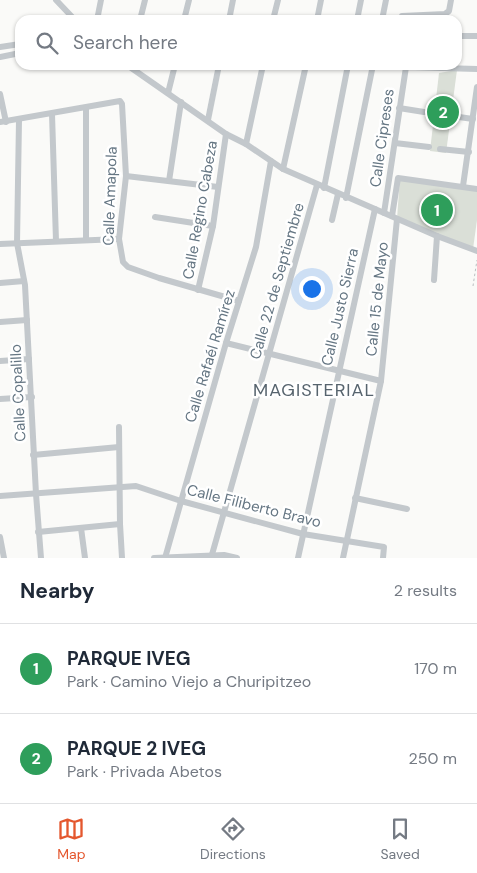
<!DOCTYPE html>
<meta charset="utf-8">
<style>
body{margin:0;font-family:"DM Sans",sans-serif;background:#f2f2f3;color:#1f2937}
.you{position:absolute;left:311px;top:288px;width:18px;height:18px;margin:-12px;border:4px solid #fff;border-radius:50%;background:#1a73e8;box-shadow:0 0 0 8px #1a73e833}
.badge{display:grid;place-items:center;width:32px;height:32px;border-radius:50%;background:#e4572e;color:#fff;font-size:16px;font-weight:700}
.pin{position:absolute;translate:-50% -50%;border:2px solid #fff;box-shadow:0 1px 5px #0006}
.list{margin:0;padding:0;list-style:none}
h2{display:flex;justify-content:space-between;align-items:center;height:65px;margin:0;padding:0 20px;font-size:21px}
h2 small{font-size:16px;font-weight:400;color:#747a83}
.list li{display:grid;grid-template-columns:32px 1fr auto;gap:15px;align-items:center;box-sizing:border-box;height:90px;padding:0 20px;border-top:1px solid #e0e1e3}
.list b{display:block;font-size:19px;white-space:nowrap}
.list p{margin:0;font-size:16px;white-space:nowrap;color:#747a83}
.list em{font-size:16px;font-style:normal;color:#747a83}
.icon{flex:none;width:28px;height:28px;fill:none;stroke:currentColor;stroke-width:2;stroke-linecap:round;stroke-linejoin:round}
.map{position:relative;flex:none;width:477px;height:558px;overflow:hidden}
.search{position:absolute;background:#fff;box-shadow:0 1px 4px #0004;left:15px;right:15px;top:15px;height:55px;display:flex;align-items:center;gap:12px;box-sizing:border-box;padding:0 18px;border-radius:15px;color:#747a83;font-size:19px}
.sheet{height:245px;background:#fff}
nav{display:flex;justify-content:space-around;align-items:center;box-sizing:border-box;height:70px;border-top:1px solid #e0e1e3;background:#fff;font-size:14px;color:#747a83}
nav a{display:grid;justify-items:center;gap:2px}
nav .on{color:#e4572e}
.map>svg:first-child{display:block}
.green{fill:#dadfd7}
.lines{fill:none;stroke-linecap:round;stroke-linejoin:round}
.path{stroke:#bbbfc2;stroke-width:1;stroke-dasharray:2.5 2.5;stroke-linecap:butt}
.minor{stroke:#c3c8cc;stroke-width:6}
.labels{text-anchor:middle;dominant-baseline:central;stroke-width:5;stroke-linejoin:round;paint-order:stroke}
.street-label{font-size:15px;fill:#657683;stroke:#fff}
.quarter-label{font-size:18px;letter-spacing:1px;fill:#57646e;stroke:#fff}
</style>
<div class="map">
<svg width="477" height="558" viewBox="0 0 477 558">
<rect width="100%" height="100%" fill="#fafaf8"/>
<g class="green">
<path d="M 457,70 L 446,153 L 430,151 L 439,73 Z"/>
<path d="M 400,177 L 477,187 L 477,220 L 473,249 L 397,219 Z"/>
</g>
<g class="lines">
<path class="path" d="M 473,286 L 477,260"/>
<g class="minor">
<path d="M 56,0 L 75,20"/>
<path d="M 402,16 L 445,14 L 449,11 L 451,0"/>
<path d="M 97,20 L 101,0"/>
<path d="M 140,20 L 145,0"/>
<path d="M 184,20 L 189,0"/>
<path d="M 229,20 L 233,0"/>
<path d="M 273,20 L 278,0"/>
<path d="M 317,20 L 321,0"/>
<path d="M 357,20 L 361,0"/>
<path d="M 382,20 L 386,0"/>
<path d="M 458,36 L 477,36"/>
<path d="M 0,47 L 20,44"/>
<path d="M 0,57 L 20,53"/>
<path d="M 127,65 L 226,134 L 246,144 L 283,169 L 437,236 L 477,251"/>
<path d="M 168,93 L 175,65"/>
<path d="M 0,94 L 6,122"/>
<path d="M 399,108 L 424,112"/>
<path d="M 52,114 L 56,241"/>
<path d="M 445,115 L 473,119"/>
<path d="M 19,120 L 17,243 L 25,285 L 36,494 L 41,558"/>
<path d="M 208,120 L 219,65"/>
<path d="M 0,122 L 120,101 L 122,104 L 126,176 L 119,239 L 123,262 L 128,267 L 159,278 L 239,301"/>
<path d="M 395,143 L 429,147"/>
<path d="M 246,144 L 263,65"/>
<path d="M 440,149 L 469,152"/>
<path d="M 283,169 L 306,65"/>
<path d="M 126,176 L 218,187"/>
<path d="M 169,181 L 181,102"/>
<path d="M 463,186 L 477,87"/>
<path d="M 324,188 L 348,65"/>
<path d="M 346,198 L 373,65"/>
<path d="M 384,213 L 406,67 L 477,69"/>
<path d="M 392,216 L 398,178 L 477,189"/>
<path d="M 155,217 L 213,226"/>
<path d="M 332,220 L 338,194"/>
<path d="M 86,239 L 86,108"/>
<path d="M 0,244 L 119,239"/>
<path d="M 434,280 L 437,236"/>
<path d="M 0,283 L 24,281"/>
<path d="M 198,290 L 213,226 L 226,134"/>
<path d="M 0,322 L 27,320"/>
<path d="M 226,343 L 381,381"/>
<path d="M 0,361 L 29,359"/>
<path d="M 0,399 L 32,397"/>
<path d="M 119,427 L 120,524 L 122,558"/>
<path d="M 33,455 L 119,447"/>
<path d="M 0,496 L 136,486 L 181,501 L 303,534 L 384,547 L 383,558"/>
<path d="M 355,498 L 407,509"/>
<path d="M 81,528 L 85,558"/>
<path d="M 38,532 L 120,524"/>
<path d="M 0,537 L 4,558"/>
<path d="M 154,558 L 224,555 L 237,558"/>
<path d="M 165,558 L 226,343 L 256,247 L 271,161"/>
<path d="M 211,558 L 317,185"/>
<path d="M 298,558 L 375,209"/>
<path d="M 343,558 L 381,381 L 397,219"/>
</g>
</g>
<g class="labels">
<g class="street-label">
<text transform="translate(382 138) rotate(-82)">Calle Cipreses</text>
<text transform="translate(110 196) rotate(-88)">Calle Amapola</text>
<text transform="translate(200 210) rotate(-80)">Calle Regino Cabeza</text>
<text transform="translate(277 281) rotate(-74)">Calle 22 de Septiembre</text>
<text transform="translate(377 299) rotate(-84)">Calle 15 de Mayo</text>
<text transform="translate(340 307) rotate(-77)">Calle Justo Sierra</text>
<text transform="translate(210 356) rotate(-73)">Calle Rafaél Ramírez</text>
<text transform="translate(18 393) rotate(-93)">Calle Copalillo</text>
<text transform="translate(254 506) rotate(14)">Calle Filiberto Bravo</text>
</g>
<g class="quarter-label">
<text x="314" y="390">MAGISTERIAL</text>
</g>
</g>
</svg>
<div class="you"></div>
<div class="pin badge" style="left:437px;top:210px;background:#2e9e5b">1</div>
<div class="pin badge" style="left:443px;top:112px;background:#2e9e5b">2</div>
<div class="search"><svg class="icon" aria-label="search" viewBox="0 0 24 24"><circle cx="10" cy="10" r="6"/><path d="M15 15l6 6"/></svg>Search here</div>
</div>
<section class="sheet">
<h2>Nearby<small>2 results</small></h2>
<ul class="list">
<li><span class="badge" style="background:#2e9e5b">1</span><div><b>PARQUE IVEG</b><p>Park · Camino Viejo a Churipitzeo</p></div><em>170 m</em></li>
<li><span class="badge" style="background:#2e9e5b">2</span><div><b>PARQUE 2 IVEG</b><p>Park · Privada Abetos</p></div><em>250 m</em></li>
</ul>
</section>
<nav>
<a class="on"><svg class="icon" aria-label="map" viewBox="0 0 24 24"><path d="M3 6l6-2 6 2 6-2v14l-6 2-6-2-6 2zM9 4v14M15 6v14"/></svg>Map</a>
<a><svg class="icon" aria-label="directions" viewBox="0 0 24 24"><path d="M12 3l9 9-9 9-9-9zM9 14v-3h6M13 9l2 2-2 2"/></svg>Directions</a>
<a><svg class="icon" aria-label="saved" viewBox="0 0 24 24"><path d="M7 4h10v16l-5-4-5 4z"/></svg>Saved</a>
</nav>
